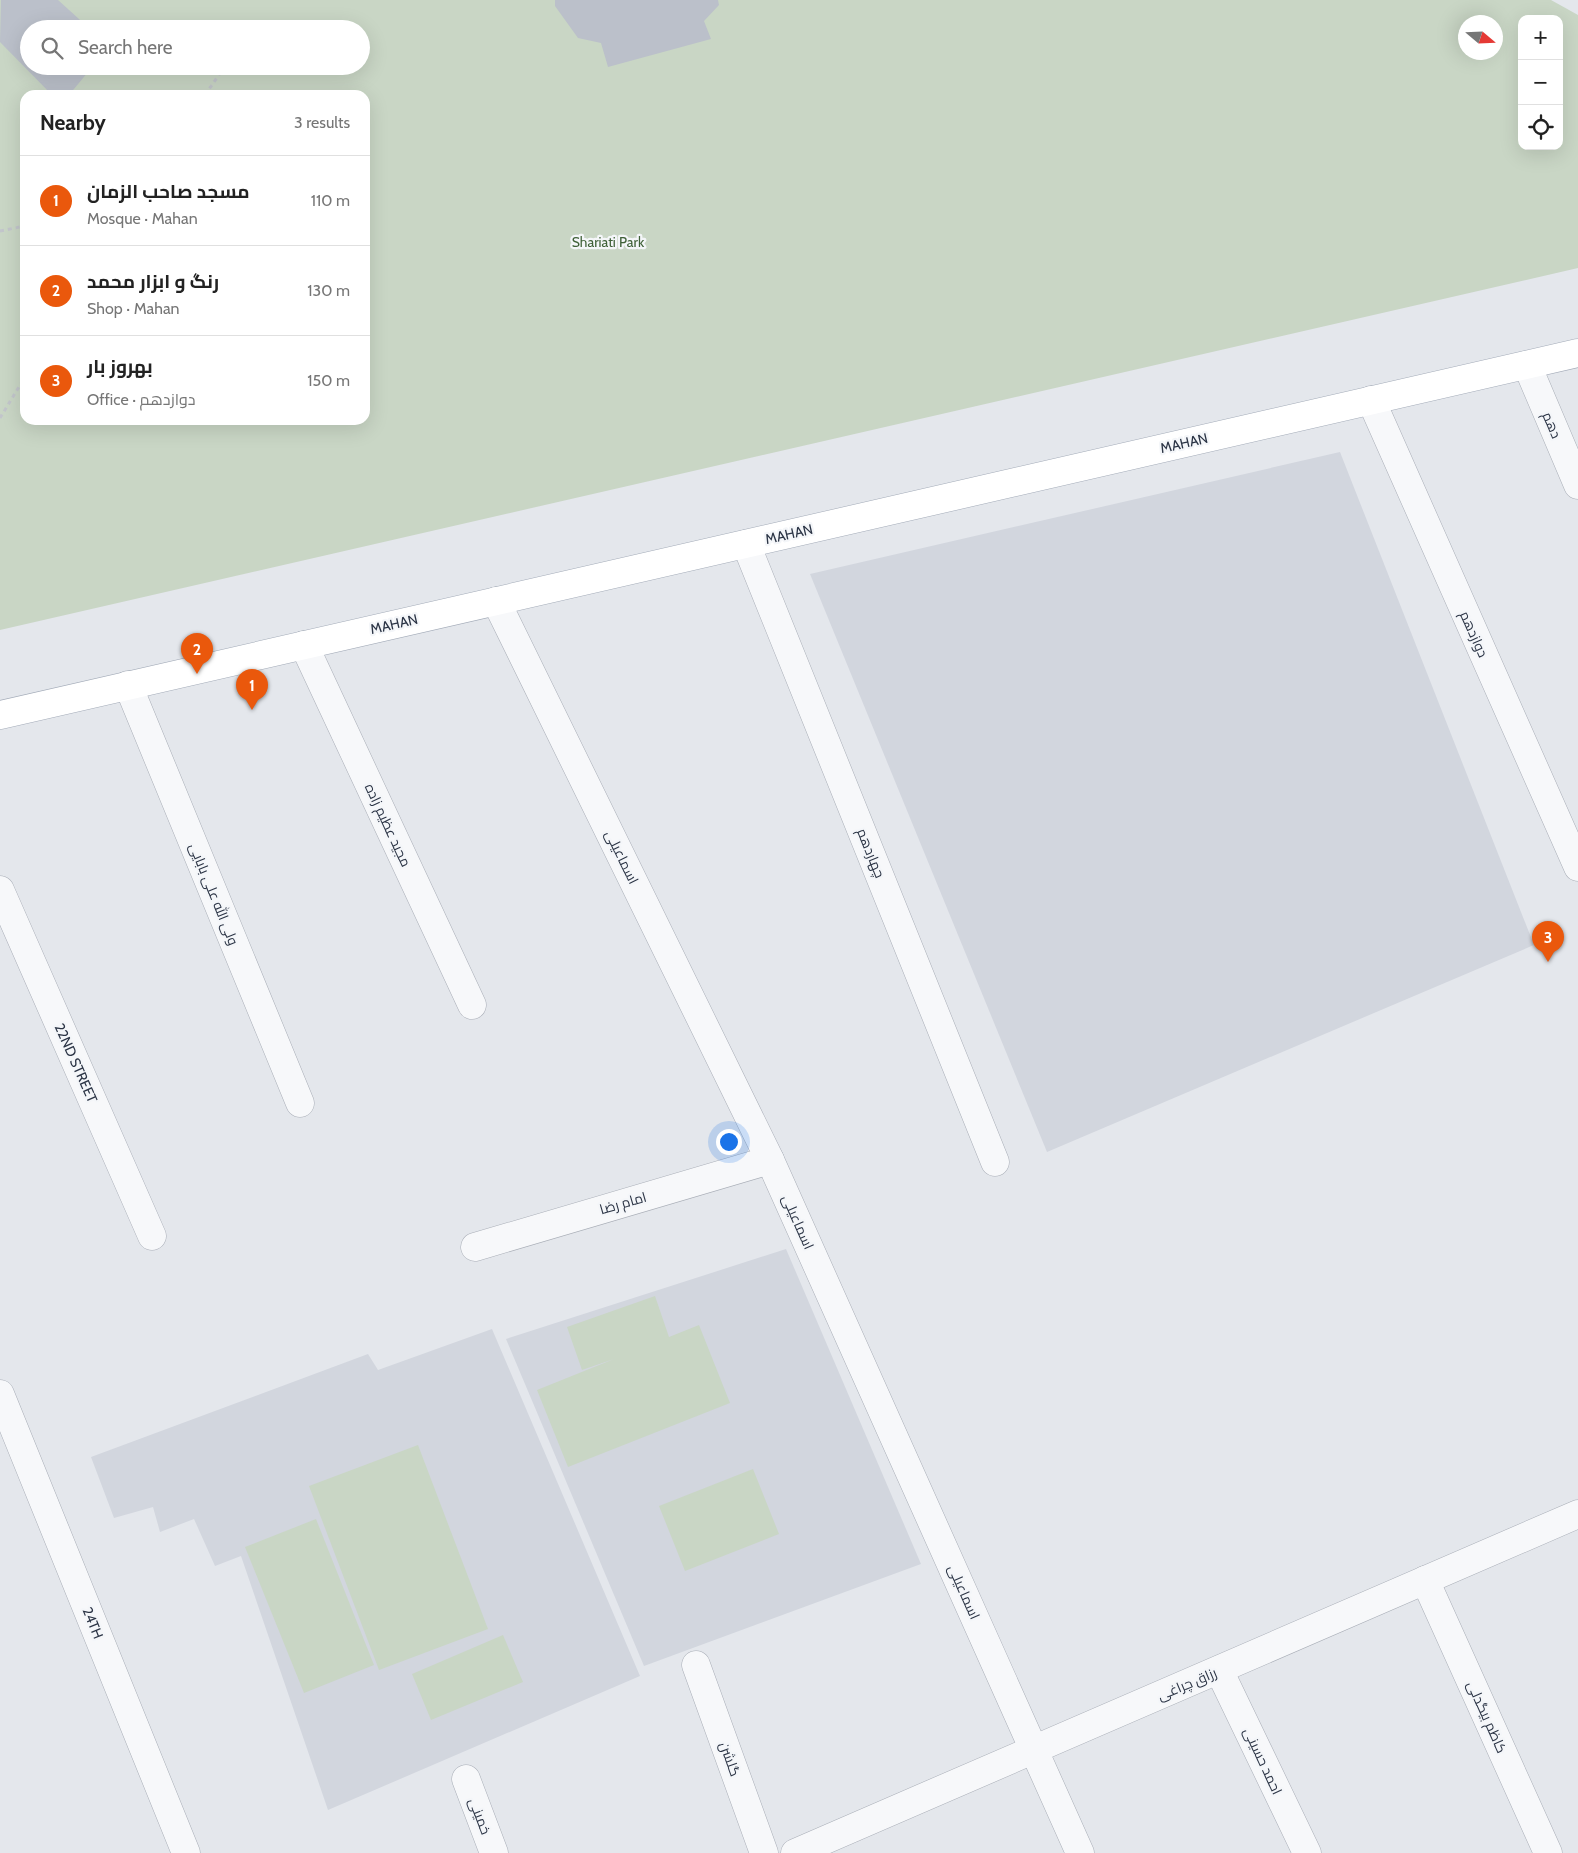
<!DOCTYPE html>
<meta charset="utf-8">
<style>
body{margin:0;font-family:Cabin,Cairo,sans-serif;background:#f2f2f2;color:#222}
.controls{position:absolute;right:15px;top:15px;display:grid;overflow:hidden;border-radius:10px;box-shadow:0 5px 20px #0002}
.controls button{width:45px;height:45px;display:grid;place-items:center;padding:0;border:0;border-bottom:1px solid #e0e0e0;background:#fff;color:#222;font:25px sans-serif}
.compass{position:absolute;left:1458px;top:15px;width:45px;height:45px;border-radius:50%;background:#fff;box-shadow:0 5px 20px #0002;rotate:109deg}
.you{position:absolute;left:728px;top:1141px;width:18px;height:18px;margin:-12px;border:4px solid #fff;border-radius:50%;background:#1a73e8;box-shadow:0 0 0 8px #1a73e833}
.badge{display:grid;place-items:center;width:32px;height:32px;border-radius:50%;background:#ea580c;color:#fff;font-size:16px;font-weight:700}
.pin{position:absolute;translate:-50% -41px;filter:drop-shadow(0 1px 2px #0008)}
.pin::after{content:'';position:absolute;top:26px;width:18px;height:15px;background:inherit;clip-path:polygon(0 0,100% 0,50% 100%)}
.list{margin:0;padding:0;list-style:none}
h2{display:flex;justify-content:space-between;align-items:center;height:65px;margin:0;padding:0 20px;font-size:21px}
h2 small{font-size:16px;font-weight:400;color:#767676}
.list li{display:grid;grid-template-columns:32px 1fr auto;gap:15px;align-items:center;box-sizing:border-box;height:90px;padding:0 20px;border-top:1px solid #e0e0e0}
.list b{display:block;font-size:19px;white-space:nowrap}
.list p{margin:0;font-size:16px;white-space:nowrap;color:#767676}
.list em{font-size:16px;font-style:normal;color:#767676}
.icon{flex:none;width:28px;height:28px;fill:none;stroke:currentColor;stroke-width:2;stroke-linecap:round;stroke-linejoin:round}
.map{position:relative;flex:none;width:1578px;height:1853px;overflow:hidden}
.search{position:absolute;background:#fff;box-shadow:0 5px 20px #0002;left:20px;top:20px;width:350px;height:55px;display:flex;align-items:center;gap:12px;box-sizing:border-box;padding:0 18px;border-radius:28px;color:#767676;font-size:19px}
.panel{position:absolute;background:#fff;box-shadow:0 5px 20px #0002;left:20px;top:90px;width:350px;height:335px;border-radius:15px}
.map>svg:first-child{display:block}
.built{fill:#d2d6de}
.green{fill:#c9d6c5;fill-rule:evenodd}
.building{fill:#bbc0ca}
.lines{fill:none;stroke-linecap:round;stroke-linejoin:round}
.minor-casing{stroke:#a9aeb7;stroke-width:29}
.major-casing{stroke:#a3abb8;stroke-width:29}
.path{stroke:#c2c5cb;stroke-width:3;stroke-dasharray:4 4;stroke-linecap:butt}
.minor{stroke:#f7f8fa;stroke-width:28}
.major{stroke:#fff;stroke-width:28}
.labels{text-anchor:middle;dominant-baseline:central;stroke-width:4.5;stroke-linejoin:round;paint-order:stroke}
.park-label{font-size:14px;fill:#3f6138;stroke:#f4f6f9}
.street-label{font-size:14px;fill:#2b3445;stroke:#f4f6f9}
</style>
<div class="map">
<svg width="1578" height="1853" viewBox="0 0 1578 1853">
<rect width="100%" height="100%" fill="#e4e7ec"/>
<g class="built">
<path d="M 1340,452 L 1534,945 L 1047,1152 L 810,574 Z"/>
<path d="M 786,1249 L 921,1564 L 644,1666 L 506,1339 Z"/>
<path d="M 492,1329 L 640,1676 L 328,1810 L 241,1556 L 215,1566 L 194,1519 L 160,1532 L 153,1507 L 114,1518 L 91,1457 L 368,1354 L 378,1370 Z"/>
</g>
<g class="green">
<path d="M 0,0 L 1551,0 L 1578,15 L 1578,268 L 0,630 ZM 1522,19 L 1559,19 L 1559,146 L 1522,146 ZM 1466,22 L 1496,22 L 1496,52 L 1466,52 ZM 29,29 L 361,29 L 361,66 L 29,66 ZM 25,95 L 365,95 L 365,420 L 25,420 Z"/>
<path d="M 655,1296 L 669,1337 L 699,1325 L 730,1403 L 568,1467 L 537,1390 L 614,1359 L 582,1370 L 567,1327 Z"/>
<path d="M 418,1445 L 488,1629 L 379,1670 L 309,1486 Z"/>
<path d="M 753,1469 L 779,1534 L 685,1571 L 659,1506 Z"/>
<path d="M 316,1519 L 374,1665 L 304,1693 L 245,1547 Z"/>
<path d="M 503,1635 L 523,1682 L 431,1720 L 412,1674 Z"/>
</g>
<g class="building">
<path d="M 1,0 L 58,0 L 90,29 L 29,29 L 29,66 L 93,66 L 69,95 L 52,95 L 0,42 Z"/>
<path d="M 555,0 L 718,0 L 719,5 L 704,21 L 711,39 L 608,67 L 601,43 L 578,38 L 555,6 Z"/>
</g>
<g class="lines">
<defs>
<g id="minor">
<path d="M 1527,365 L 1578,485"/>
<path d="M 1371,400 L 1578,867"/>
<path d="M 746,544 L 995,1162"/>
<path d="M 496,601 L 770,1160 L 1080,1853"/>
<path d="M 304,645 L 472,1005"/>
<path d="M 128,685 L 300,1103"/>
<path d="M 0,890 L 152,1236"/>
<path d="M 475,1247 L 770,1160"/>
<path d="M 0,1394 L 186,1853"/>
<path d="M 1425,1580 L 1548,1853"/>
<path d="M 696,1665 L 764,1853"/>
<path d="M 1219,1670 L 1307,1853"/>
<path d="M 466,1779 L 494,1853"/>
<path d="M 795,1853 L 1578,1514"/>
</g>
<path id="major" d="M 0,715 L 1578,353"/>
</defs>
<use href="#minor" class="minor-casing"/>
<use href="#major" class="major-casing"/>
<g class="path">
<path d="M 205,95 L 225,66"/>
<path d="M 0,231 L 25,226"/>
<path d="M 0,418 L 25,377"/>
</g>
<use href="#minor" class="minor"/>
<use href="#major" class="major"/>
</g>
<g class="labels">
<g class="park-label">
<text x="608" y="242">Shariati Park</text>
</g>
<g class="street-label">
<text transform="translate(1552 425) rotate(67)">دهم</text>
<text transform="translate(1184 443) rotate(-13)">MAHAN</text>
<text transform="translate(789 534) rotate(-13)">MAHAN</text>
<text transform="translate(394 624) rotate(-13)">MAHAN</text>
<text transform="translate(1474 634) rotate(66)">دوازدهم</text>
<text transform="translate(388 825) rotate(65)">مجید عظیم زاده</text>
<text transform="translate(871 853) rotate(68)">چهاردهم</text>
<text transform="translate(622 857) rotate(64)">اسماعیلی</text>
<text transform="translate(214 894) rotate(68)">ولی الله علی‌ بابایی</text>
<text transform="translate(76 1063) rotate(66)">22ND STREET</text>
<text transform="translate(623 1203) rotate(-16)">امام رضا</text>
<text transform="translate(798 1222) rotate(66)">اسماعیلی</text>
<text transform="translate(964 1592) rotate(66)">اسماعیلی</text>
<text transform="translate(93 1623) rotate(68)">24TH</text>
<text transform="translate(1187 1684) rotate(-23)">رزاق چراغی</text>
<text transform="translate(1487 1717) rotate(66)">کاظم بیگدلی</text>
<text transform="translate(730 1759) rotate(70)">گلشن</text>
<text transform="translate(1263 1761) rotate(65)">احمد حسینی</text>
<text transform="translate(480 1816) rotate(69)">خمینی</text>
</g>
</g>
</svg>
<div class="controls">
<button>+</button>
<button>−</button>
<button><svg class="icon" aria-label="locate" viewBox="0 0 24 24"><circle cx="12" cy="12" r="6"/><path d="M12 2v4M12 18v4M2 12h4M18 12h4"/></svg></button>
</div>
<svg class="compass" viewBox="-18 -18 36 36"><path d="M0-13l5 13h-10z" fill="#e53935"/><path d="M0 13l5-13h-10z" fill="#767676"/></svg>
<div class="you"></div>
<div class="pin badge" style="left:252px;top:710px">1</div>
<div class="pin badge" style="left:197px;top:674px">2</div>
<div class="pin badge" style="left:1548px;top:962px">3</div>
<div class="search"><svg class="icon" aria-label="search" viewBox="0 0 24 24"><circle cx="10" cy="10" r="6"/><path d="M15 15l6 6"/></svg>Search here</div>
<section class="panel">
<h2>Nearby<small>3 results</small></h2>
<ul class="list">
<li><span class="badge">1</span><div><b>مسجد صاحب الزمان</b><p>Mosque · Mahan</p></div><em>110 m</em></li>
<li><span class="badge">2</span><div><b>رنگ و ابزار محمد</b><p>Shop · Mahan</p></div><em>130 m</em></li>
<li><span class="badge">3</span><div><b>بهروز بار</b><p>Office · دوازدهم</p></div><em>150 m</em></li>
</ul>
</section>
</div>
